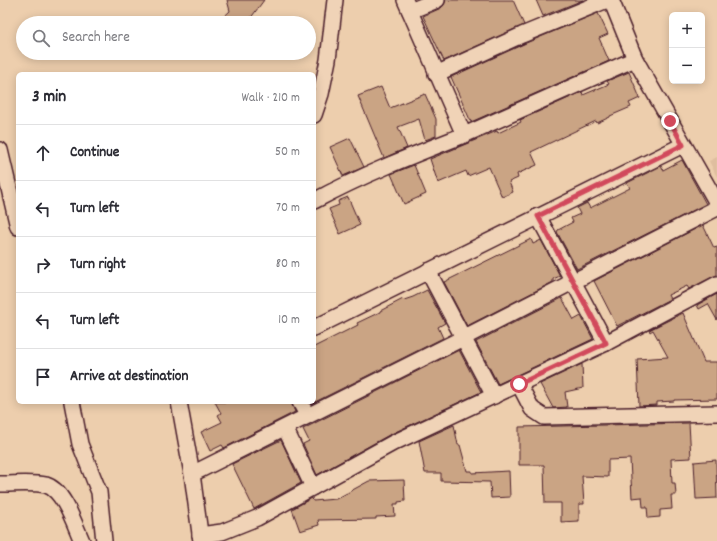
<!DOCTYPE html>
<meta charset="utf-8">
<style>
body{margin:0;font-family:Dekko,sans-serif;background:#f7f7f7;color:#2b2b33}
.controls{position:absolute;right:12px;top:12px;display:grid;overflow:hidden;border-radius:6px;box-shadow:0 2px 10px #0003}
.controls button{width:36px;height:36px;display:grid;place-items:center;padding:0;border:0;border-bottom:1px solid #e1e1e2;background:#fff;color:#2b2b33;font:20px sans-serif}
.stop{position:absolute;width:12px;height:12px;margin:-9px;border:3px solid #d1495b;border-radius:50%;background:#fff}
.stop.end{background:#d1495b;border-color:#fff;box-shadow:0 1px 4px #0008}
.list{margin:0;padding:0;list-style:none}
h2{display:flex;justify-content:space-between;align-items:center;height:52px;margin:0;padding:0 16px;font-size:17px}
h2 small{font-size:13px;font-weight:400;color:#7c7c81}
.list li{display:grid;grid-template-columns:26px 1fr auto;gap:12px;align-items:center;box-sizing:border-box;height:56px;padding:0 16px;border-top:1px solid #e1e1e2}
.list b{display:block;font-size:15px;white-space:nowrap}
.list em{font-size:13px;font-style:normal;color:#7c7c81}
.icon{flex:none;width:22px;height:22px;fill:none;stroke:currentColor;stroke-width:2;stroke-linecap:round;stroke-linejoin:round}
.map{position:relative;flex:none;width:717px;height:541px;overflow:hidden}
.search{position:absolute;background:#fff;box-shadow:0 2px 10px #0003;left:16px;top:16px;width:300px;height:44px;display:flex;align-items:center;gap:10px;box-sizing:border-box;padding:0 14px;border-radius:22px;color:#7c7c81;font-size:15px}
.panel{position:absolute;background:#fff;box-shadow:0 2px 10px #0003;left:16px;top:72px;width:300px;height:332px;border-radius:6px}
.map>svg:first-child{display:block}
.built{fill:#dfbe9f}
.building{fill:#caa484;stroke:#4a1f2b}
.lines{fill:none;stroke-linecap:round;stroke-linejoin:round}
.minor-casing{stroke:#4a1f2b;stroke-width:18}
.minor{stroke:#f0d3b7;stroke-width:15}
.route{stroke:#d1495b;stroke-width:5}
</style>
<div class="map">
<svg width="717" height="541" viewBox="0 0 717 541">
<rect width="100%" height="100%" fill="#edcead"/>
<filter id="ink" filterUnits="userSpaceOnUse"><feTurbulence type="fractalNoise" baseFrequency=".025" numOctaves="2"/><feDisplacementMap in="SourceGraphic" scale="8" xChannelSelector="R" yChannelSelector="G"/><feConvolveMatrix kernelMatrix="1 2 1 2 8 2 1 2 1" color-interpolation-filters="sRGB"/></filter>
<g filter="url(#ink)">
<path class="built" d="M 717,157 L 717,177 L 709,161 Z"/>
<g class="building">
<path d="M 227,0 L 264,0 L 247,23 L 217,23 L 230,11 Z"/>
<path d="M 446,0 L 513,0 L 524,25 L 444,61 L 423,16 L 441,8 L 444,5 Z"/>
<path d="M 536,0 L 583,0 L 543,16 Z"/>
<path d="M 598,13 L 608,34 L 599,38 L 609,61 L 471,122 L 451,77 L 526,43 Z"/>
<path d="M 629,72 L 640,98 L 629,103 L 631,107 L 610,116 L 610,117 L 597,123 L 596,121 L 531,152 L 537,165 L 517,174 L 518,178 L 509,182 L 513,192 L 502,197 L 489,167 L 468,176 L 466,171 L 438,183 L 430,159 L 497,131 L 498,133 L 521,122 L 520,120 L 582,92 L 583,95 L 609,84 L 607,81 Z"/>
<path d="M 381,87 L 390,108 L 425,94 L 436,119 L 436,136 L 425,140 L 419,119 L 398,127 L 407,148 L 384,158 L 358,96 Z"/>
<path d="M 350,138 L 364,167 L 343,176 L 330,147 Z"/>
<path d="M 682,160 L 706,204 L 577,269 L 557,232 L 558,230 L 573,222 L 571,218 L 580,214 L 577,208 L 587,203 L 590,208 L 630,188 L 627,183 L 661,166 L 663,170 Z"/>
<path d="M 414,165 L 426,194 L 404,204 L 391,174 Z"/>
<path d="M 348,197 L 360,225 L 340,234 L 329,209 L 339,205 L 338,201 Z"/>
<path d="M 703,225 L 714,248 L 717,247 L 717,275 L 689,289 L 687,286 L 668,295 L 670,299 L 617,326 L 594,281 Z"/>
<path d="M 531,239 L 533,244 L 541,240 L 560,276 L 553,279 L 553,282 L 467,326 L 444,282 Z"/>
<path d="M 427,290 L 445,323 L 438,327 L 443,338 L 311,404 L 310,402 L 314,402 L 314,347 L 358,325 L 357,323 L 380,312 L 380,311 L 403,299 L 404,300 L 413,297 Z"/>
<path d="M 717,294 L 717,320 L 708,304 L 699,309 L 697,305 Z"/>
<path d="M 562,298 L 574,320 L 581,316 L 593,339 L 498,384 L 476,342 Z"/>
<path d="M 683,313 L 704,362 L 717,362 L 717,399 L 674,400 L 674,401 L 657,402 L 657,405 L 639,406 L 637,359 L 668,357 L 653,330 L 650,332 L 649,330 Z"/>
<path d="M 459,350 L 481,392 L 389,435 L 317,475 L 303,444 L 309,441 L 303,429 Z"/>
<path d="M 582,364 L 583,388 L 565,392 L 567,407 L 553,408 L 540,384 Z"/>
<path d="M 215,402 L 291,402 L 295,412 L 224,448 L 222,445 L 210,451 L 201,432 L 222,422 L 218,415 L 221,413 Z"/>
<path d="M 689,423 L 691,458 L 671,459 L 672,483 L 675,483 L 676,495 L 671,495 L 672,509 L 660,510 L 660,517 L 648,518 L 647,507 L 643,507 L 642,497 L 632,498 L 630,459 L 608,460 L 608,477 L 582,476 L 584,504 L 579,504 L 579,521 L 561,522 L 561,503 L 545,503 L 544,465 L 519,465 L 519,427 Z"/>
<path d="M 454,425 L 458,445 L 460,445 L 467,471 L 472,471 L 472,473 L 509,471 L 510,497 L 491,498 L 490,482 L 441,481 L 441,473 L 425,473 L 419,441 Z"/>
<path d="M 281,440 L 301,483 L 254,509 L 232,464 Z"/>
<path d="M 716,460 L 717,498 L 696,499 L 694,462 Z"/>
<path d="M 404,480 L 405,501 L 398,502 L 398,504 L 394,504 L 395,516 L 376,517 L 376,519 L 318,520 L 319,525 L 300,531 L 292,509 L 312,498 L 313,501 L 336,499 L 369,481 Z"/>
</g>
<g class="lines">
<defs>
<g id="minor">
<path d="M 405,0 L 464,135 L 635,59"/>
<path d="M 611,0 L 635,59 L 717,203"/>
<path d="M 410,11 L 437,0"/>
<path d="M 436,74 L 522,35 L 607,0"/>
<path d="M 314,115 L 321,94 L 328,60 L 335,0"/>
<path d="M 0,150 L 18,227"/>
<path d="M 314,201 C 362,175 413,155 464,135"/>
<path d="M 538,216 L 606,343"/>
<path d="M 428,271 L 494,396"/>
<path d="M 314,328 L 683,145"/>
<path d="M 519,384 L 532,409 L 544,417 L 717,413"/>
<path d="M 72,402 L 80,444 L 99,492 L 104,541"/>
<path d="M 179,402 L 192,474 L 201,541"/>
<path d="M 300,402 L 307,415"/>
<path d="M 285,428 L 313,487"/>
<path d="M 192,474 L 463,338 L 717,208"/>
<path d="M 0,484 C 15,484 32,482 46,485 C 64,490 75,526 82,541"/>
<path d="M 200,535 L 222,532 L 257,518 L 393,443 L 606,343 L 717,284"/>
</g>
</defs>
<use href="#minor" class="minor-casing"/>
<use href="#minor" class="minor"/>
</g>
</g>
<g class="lines" filter="url(#ink)">
<path class="route" d="M 519,384 L 606,343 L 538,216 L 683,145 L 670,121"/>
</g>
</svg>
<div class="controls">
<button>+</button>
<button>−</button>
</div>
<div class="stop" style="left:519px;top:384px"></div>
<div class="stop end" style="left:670px;top:121px"></div>
<div class="search"><svg class="icon" aria-label="search" viewBox="0 0 24 24"><circle cx="10" cy="10" r="6"/><path d="M15 15l6 6"/></svg>Search here</div>
<section class="panel">
<h2>3 min<small>Walk · 210 m</small></h2>
<ul class="list">
<li><svg class="icon" aria-label="ahead" viewBox="0 0 24 24"><path d="M12 20V5M6 11l6-6 6 6"/></svg><div><b>Continue</b></div><em>50 m</em></li>
<li><svg class="icon" aria-label="left" viewBox="0 0 24 24"><path d="M17 20v-9H6M10 6l-5 5 5 5"/></svg><div><b>Turn left</b></div><em>70 m</em></li>
<li><svg class="icon" aria-label="right" viewBox="0 0 24 24"><path d="M7 20v-9h11M14 6l5 5-5 5"/></svg><div><b>Turn right</b></div><em>80 m</em></li>
<li><svg class="icon" aria-label="left" viewBox="0 0 24 24"><path d="M17 20v-9H6M10 6l-5 5 5 5"/></svg><div><b>Turn left</b></div><em>10 m</em></li>
<li><svg class="icon" aria-label="arrive" viewBox="0 0 24 24"><path d="M6 21V4h12l-3 4 3 4H6"/></svg><div><b>Arrive at destination</b></div></li>
</ul>
</section>
</div>
